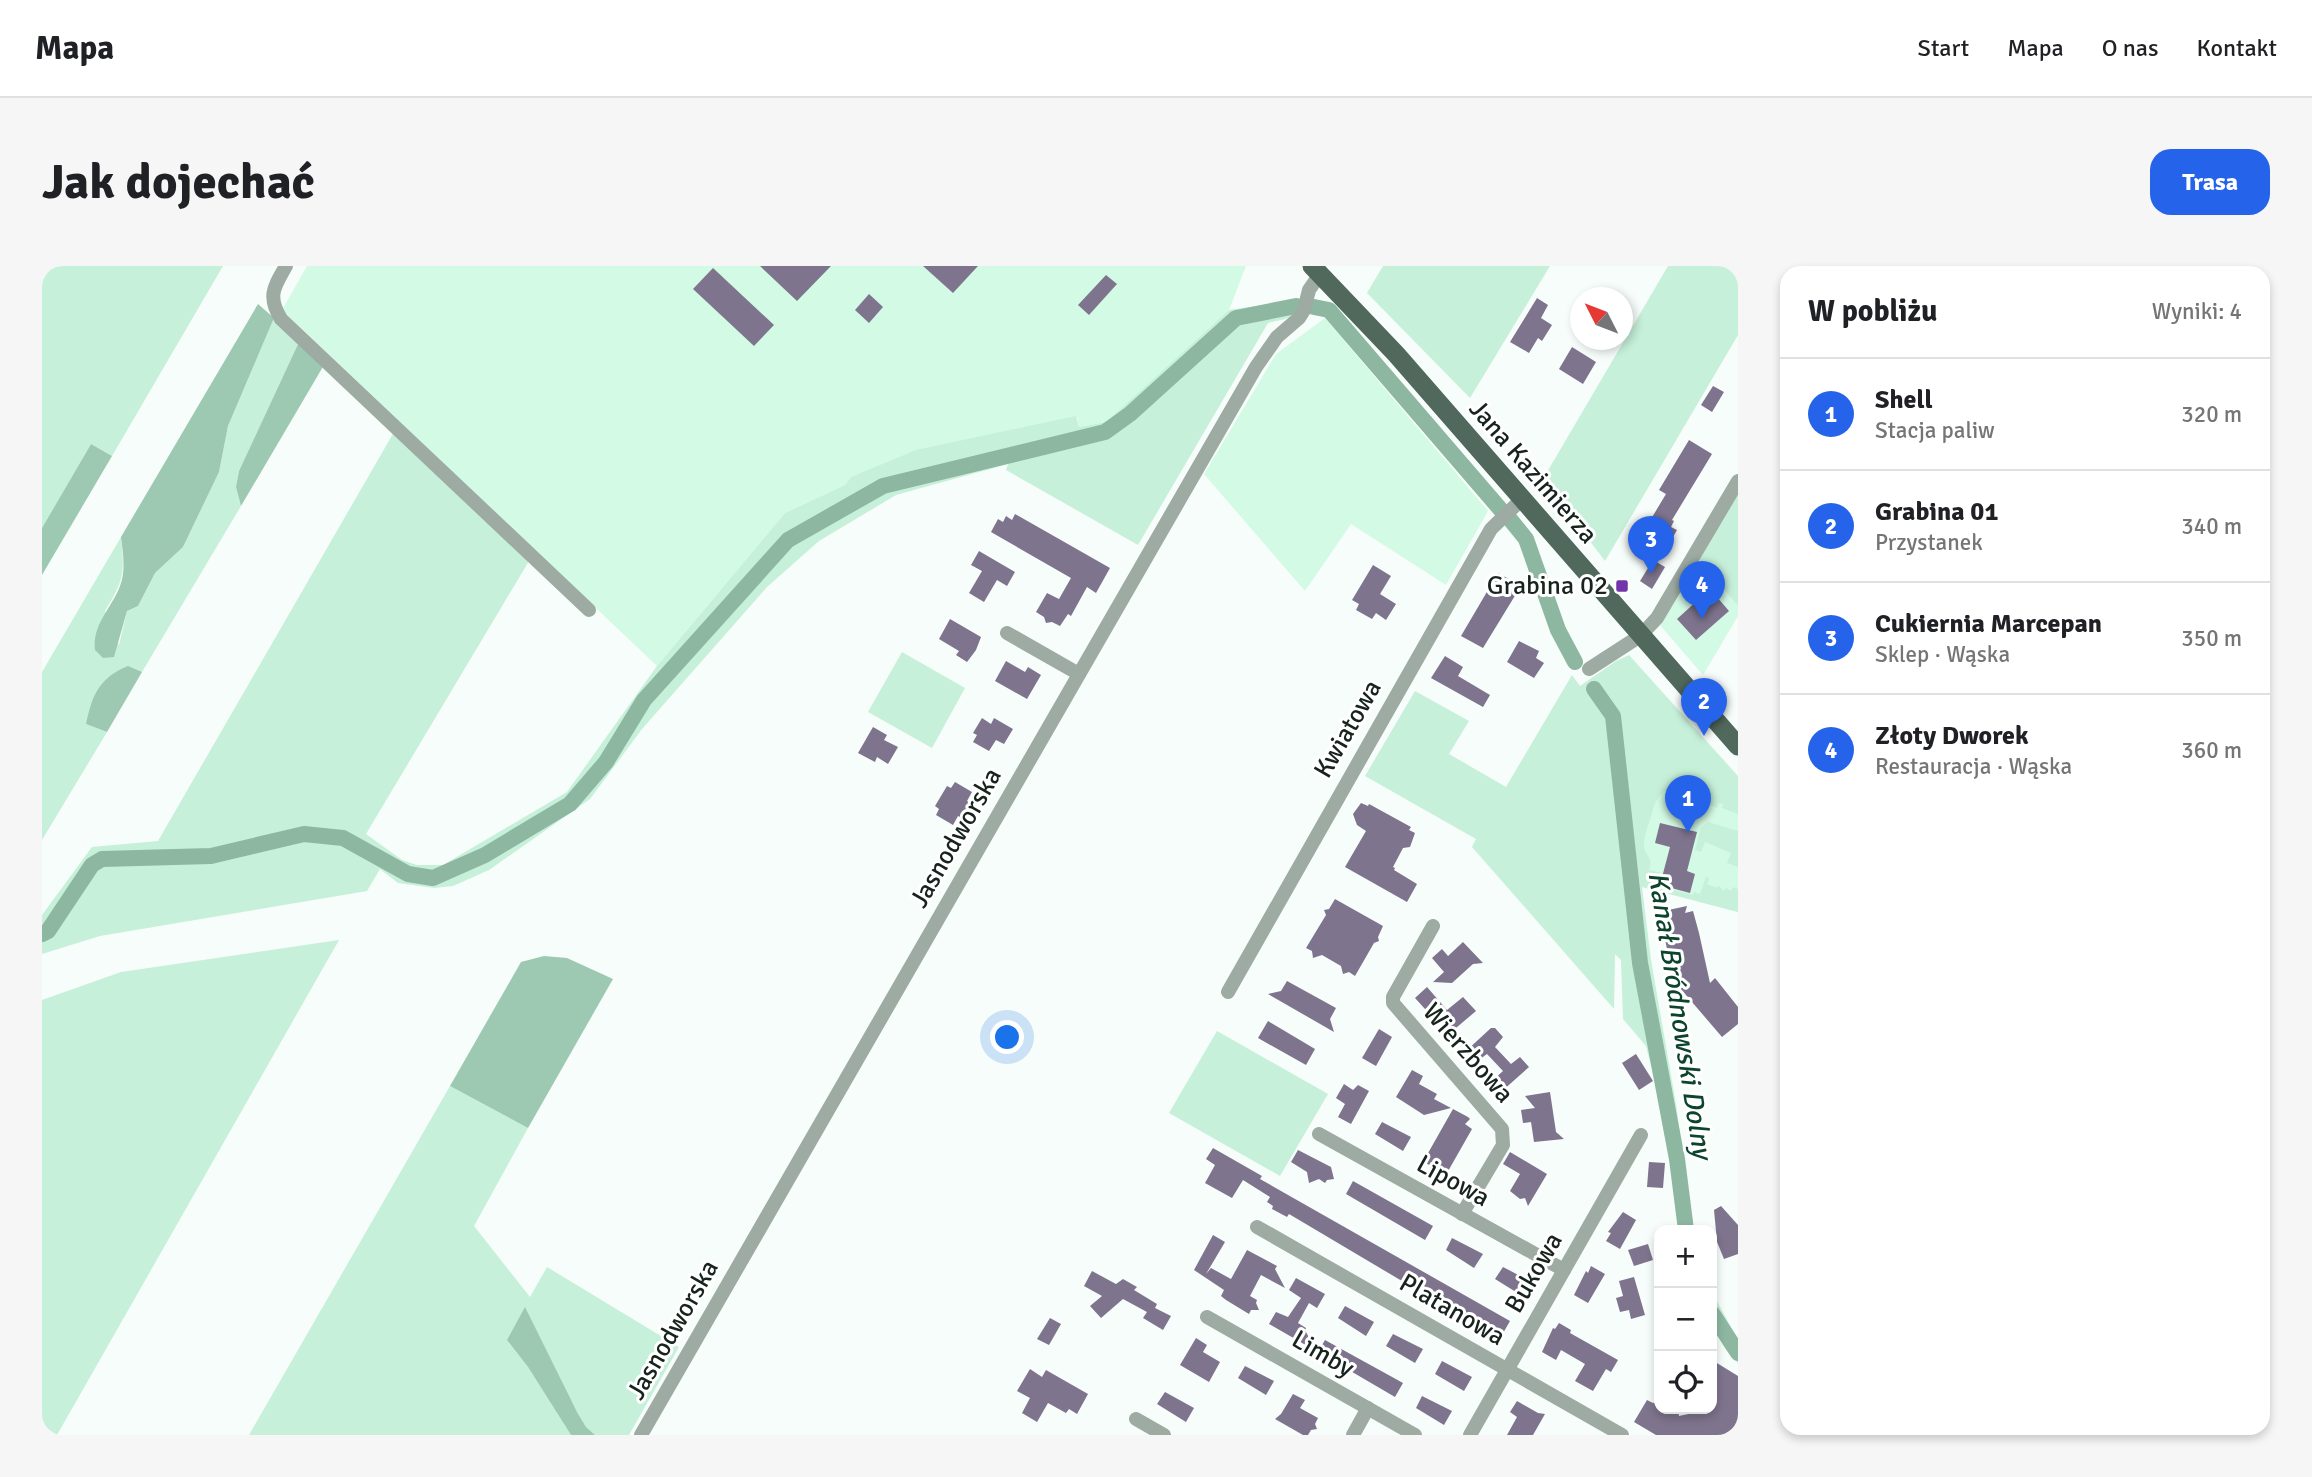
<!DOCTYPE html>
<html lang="pl">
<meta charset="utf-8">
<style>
body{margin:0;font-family:Signika,sans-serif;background:#f6f6f6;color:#202124}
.controls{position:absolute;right:21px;bottom:21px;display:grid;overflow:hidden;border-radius:14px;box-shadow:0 4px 10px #0003}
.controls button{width:63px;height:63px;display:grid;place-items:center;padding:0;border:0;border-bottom:2px solid #e0e0e0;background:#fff;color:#202124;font:35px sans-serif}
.compass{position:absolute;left:1528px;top:21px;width:63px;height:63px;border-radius:50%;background:#fff;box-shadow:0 4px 10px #0003;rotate:312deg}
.you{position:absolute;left:966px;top:772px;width:24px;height:24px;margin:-18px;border:5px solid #fff;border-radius:50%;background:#1a73e8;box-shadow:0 0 0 10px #1a73e833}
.badge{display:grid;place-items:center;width:46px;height:46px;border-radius:50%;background:#2563eb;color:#fff;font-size:23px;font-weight:700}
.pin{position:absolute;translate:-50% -58px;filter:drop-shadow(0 2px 4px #0008)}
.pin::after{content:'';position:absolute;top:37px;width:24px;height:21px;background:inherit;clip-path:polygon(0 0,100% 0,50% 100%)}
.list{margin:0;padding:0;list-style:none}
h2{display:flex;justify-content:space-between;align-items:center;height:91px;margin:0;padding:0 28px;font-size:30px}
h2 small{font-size:23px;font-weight:400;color:#757577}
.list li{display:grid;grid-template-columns:46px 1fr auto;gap:21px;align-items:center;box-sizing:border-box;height:112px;padding:0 28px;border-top:2px solid #e0e0e0}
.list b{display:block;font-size:26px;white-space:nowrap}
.list p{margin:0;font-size:23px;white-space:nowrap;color:#757577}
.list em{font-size:23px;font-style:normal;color:#757577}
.icon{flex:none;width:38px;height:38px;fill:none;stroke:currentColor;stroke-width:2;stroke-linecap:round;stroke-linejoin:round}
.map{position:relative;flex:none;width:1696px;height:1169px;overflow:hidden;border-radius:21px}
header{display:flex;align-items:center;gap:42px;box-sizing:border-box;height:98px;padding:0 35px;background:#fff;border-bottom:2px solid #e0e0e0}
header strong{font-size:33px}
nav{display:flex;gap:38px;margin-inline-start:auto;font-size:24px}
.intro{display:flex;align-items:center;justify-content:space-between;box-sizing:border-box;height:168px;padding:0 42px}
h1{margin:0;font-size:49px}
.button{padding:18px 32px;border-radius:21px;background:#2563eb;color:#fff;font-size:24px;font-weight:700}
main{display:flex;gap:42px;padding:0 42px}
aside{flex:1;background:#fff;border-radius:21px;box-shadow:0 4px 10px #0003}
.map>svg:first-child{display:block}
.built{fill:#d3fae5}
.green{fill:#c6f0d9}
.forest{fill:#9dc8b1}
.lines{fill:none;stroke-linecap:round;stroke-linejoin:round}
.canal{stroke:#8db7a1;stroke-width:16}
.building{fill:#7e748d}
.minor{stroke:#9daba3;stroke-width:14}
.major{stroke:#51685c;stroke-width:19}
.poi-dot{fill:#7235aa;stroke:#fff;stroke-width:2.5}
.labels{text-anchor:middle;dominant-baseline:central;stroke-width:6;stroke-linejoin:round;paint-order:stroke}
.street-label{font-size:26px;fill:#17231d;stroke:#fff}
.poi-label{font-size:26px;fill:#17231d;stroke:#fff;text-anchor:end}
.water-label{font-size:28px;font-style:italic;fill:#0d442e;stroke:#fff}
</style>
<header>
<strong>Mapa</strong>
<nav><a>Start</a><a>Mapa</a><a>O nas</a><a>Kontakt</a></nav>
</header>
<div class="intro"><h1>Jak dojechać</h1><a class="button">Trasa</a></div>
<main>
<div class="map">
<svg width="1696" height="1169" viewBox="0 0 1696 1169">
<rect width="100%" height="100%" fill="#f7fdfa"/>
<g class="built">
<path d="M 265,0 L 1204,0 L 1187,44 L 1064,156 L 1037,161 L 1035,151 L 810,211 L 803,219 L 743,247 L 615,400 L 240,44 Z"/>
<path d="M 1283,52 L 1446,245 L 1404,319 L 1309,258 L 1263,325 L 1162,208 L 1234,88 Z"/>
<path d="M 1657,294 L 1696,340 L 1696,350 L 1661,409 L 1618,359 Z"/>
<path d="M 1587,498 L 1696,511 L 1696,646 L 1600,620 Z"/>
</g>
<g class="green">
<path d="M 0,0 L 181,0 L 70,190 L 49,178 L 0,262 Z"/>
<path d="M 1341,0 L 1508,0 L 1428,132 L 1325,27 Z"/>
<path d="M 1626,0 L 1696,0 L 1696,69 L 1563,295 L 1501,213 Z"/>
<path d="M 1257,34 C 1252,55 1245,52 1226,57 L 1096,279 L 964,204 L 966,198 L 854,229 L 777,275 L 725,321 L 600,463 L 548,533 L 447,604 L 411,620 L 392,622 L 356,617 L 338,603 L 325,625 L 58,670 L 0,688 L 0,649 L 50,581 L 116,575 L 352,166 L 487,295 L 324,568 L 360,594 L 375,599 L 401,599 L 525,526 L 615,400 L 743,247 L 803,219 L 809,211 L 874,184 L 1034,150 L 1037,161 L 1064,156 L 1187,44 Z"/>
<path d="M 232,52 L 257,76 L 197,205 L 194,221 L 199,240 L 100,406 L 86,401 L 44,458 L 65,466 L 0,574 L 0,406 L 79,271 C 83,307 82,314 63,345 L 77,379 L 85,345 L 96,340 L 113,307 L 141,281 L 177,206 L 186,160 Z"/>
<path d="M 1696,228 L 1696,340 L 1657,294 Z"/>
<path d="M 860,386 L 923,422 L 890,482 L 826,446 Z"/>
<path d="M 1587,389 L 1696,510 L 1696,548 L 1680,542 L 1681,538 L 1677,537 L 1675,542 C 1648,530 1620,506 1610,547 C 1607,557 1602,569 1602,579 C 1602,591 1612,589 1607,604 L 1620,607 L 1616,620 L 1651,629 L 1652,626 L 1658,628 L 1664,611 L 1667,612 L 1665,618 L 1675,622 L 1676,619 L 1682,625 L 1684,622 L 1689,625 L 1691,621 L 1696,623 L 1696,646 L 1600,621 L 1609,694 L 1634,838 L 1651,964 L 1638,964 L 1622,853 L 1604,780 L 1581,753 L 1579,694 L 1573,688 L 1572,743 L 1430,581 L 1434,573 L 1323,510 L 1373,425 L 1427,455 L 1407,488 L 1464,521 L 1530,409 L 1538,420 L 1574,395 Z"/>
<path d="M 1666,556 L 1696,565 L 1696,601 L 1685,597 L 1689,587 L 1663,576 L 1659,586 L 1653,584 L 1659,562 Z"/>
<path d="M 297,674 L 15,1169 L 0,1169 L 0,734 L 79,706 Z"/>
<path d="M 1175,765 L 1286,828 L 1238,910 L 1127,847 Z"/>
<path d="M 408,820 L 486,862 L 432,960 L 488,1031 L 505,1001 L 637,1081 L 587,1169 L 553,1169 L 544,1161 L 535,1146 L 465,1074 L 486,1101 L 529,1169 L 207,1169 Z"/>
<path d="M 1670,1026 L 1696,1074 L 1696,1097 C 1672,1074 1670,1057 1670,1026 Z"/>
</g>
<g class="forest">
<path d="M 216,38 L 232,52 L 186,160 L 177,206 L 141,281 L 113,307 L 96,340 L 85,345 L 72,391 L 61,392 L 53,384 C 50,358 70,342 78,320 C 84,304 81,287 79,271 Z"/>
<path d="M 257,76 L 282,99 L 199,240 L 194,221 L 197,205 Z"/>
<path d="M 49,178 L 70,190 L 0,309 L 0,262 Z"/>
<path d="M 86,400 L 100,406 L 65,466 L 44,458 C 50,429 57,412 86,400 Z"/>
<path d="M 502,690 L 525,692 L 571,713 L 486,862 L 408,820 L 479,696 Z"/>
<path d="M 483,1041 L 535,1146 L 544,1161 L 553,1169 L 529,1169 L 486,1101 L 465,1074 Z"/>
</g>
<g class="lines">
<g class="canal">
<path d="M 1272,41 L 1287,44 L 1459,244"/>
<path d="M 1467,252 L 1484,273 L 1516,364 L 1533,396"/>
<path d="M 1552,423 L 1571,450 L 1598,697 L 1635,893 L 1644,964"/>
<path d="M 0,668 L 6,665 L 50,599 L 60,593 L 169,590 L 262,568 L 301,572 L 366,608 L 391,612 L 443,589 L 528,538 L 564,496 L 602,434 L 746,274 L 841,220 L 1063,166 L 1088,148 L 1194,52 L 1254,40"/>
<path d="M 1670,1047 L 1696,1087"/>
</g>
</g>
<g class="building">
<path d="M 718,0 L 789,0 L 755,35 Z"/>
<path d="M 881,0 L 936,0 L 911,27 Z"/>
<path d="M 671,2 L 732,59 L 712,80 L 651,23 Z"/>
<path d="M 1064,9 L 1075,18 L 1047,49 L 1036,39 Z"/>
<path d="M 827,28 L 841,41 L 827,57 L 813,44 Z"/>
<path d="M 1495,32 L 1506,39 L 1499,52 L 1510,59 L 1500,75 L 1496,72 L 1487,87 L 1468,76 Z"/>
<path d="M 1530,81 L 1554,96 L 1541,118 L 1517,103 Z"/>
<path d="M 1671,120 L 1682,126 L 1670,146 L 1659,139 Z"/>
<path d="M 1647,174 L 1670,188 L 1630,254 L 1632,255 L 1629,261 L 1635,264 L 1628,276 L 1603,263 L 1624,228 L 1617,224 Z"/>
<path d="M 973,248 L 1068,302 L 1054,327 L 1045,321 L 1029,350 L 1026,348 L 1018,360 L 1010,356 L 1004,357 L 1002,351 L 994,346 L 1005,327 L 1017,333 L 1029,312 L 949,266 L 956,253 L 961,256 L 964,250 L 970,254 Z"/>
<path d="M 937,285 L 973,306 L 965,320 L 955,314 L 942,336 L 927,327 L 940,305 L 929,299 Z"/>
<path d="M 1611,294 L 1623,301 L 1610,323 L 1598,315 Z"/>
<path d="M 1331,299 L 1349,310 L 1338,328 L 1354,338 L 1344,354 L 1334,347 L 1330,353 L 1314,344 L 1317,338 L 1310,334 Z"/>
<path d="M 1456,307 L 1472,316 L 1468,323 L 1474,328 L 1441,382 L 1419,370 Z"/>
<path d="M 1668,323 L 1687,345 L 1654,374 L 1635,353 Z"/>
<path d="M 908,353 L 939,371 L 934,384 L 925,396 L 914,389 L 917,385 L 897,373 Z"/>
<path d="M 1477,375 L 1497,385 L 1494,392 L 1502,397 L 1492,412 L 1465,396 Z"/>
<path d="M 1403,390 L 1421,401 L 1416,410 L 1448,429 L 1441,441 L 1389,412 Z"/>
<path d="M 964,395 L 983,406 L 986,401 L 999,409 L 985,433 L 953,415 Z"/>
<path d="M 940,452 L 949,458 L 952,452 L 971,463 L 962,478 L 954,474 L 947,485 L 931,476 L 935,469 L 931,467 Z"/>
<path d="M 831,461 L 845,469 L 842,474 L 856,481 L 846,498 L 835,491 L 833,496 L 816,487 Z"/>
<path d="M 913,516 L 930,526 L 925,535 L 932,539 L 924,554 L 916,550 L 911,559 L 894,549 L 897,543 L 893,540 L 905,520 L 909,522 Z"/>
<path d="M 1319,537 L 1326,540 L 1327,538 L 1369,561 L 1367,564 L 1373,567 L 1368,581 L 1361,582 L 1351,601 L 1353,602 L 1352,604 L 1375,618 L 1365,636 L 1303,601 L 1324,565 L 1315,559 L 1311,548 Z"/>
<path d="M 1618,557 L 1655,566 L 1645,605 L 1653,608 L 1648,627 L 1618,619 L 1628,581 L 1613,577 Z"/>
<path d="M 1293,633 L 1341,660 L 1336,671 L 1337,675 L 1332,677 L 1313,710 L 1307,706 L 1301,708 L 1299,700 L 1280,689 L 1271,692 L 1270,685 L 1264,682 L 1284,649 L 1282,644 L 1287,643 Z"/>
<path d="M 1645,640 L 1643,647 L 1651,645 L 1657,667 L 1668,717 L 1673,712 L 1696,741 L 1696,758 L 1680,771 L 1632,715 L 1617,646 Z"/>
<path d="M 1421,676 L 1441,697 L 1431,698 L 1410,717 L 1391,716 L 1402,706 L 1390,692 L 1400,683 L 1406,690 Z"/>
<path d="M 1245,715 L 1294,742 L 1288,753 L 1292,766 L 1226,728 L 1239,725 Z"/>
<path d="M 1385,721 L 1405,744 L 1421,731 L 1434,745 L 1408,767 L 1386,741 L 1383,743 L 1373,732 Z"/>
<path d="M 1226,755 L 1273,783 L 1264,799 L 1216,772 Z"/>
<path d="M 1449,762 L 1453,762 L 1461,771 L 1453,781 L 1469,798 L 1478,791 L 1487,801 L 1459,826 L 1450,815 L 1461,805 L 1445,788 L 1434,796 L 1424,785 Z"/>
<path d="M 1337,763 L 1350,771 L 1334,800 L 1320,792 Z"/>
<path d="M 1594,788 L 1611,815 L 1597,824 L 1580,797 Z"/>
<path d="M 1370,804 L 1381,810 L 1377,818 L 1395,828 L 1392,833 L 1409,842 L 1382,849 L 1354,831 Z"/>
<path d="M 1302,818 L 1311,824 L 1316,819 L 1327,825 L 1309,858 L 1296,851 L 1303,838 L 1294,832 Z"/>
<path d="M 1508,826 L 1514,866 L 1522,873 L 1492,876 L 1489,856 L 1481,857 L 1479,844 L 1493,842 L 1483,830 Z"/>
<path d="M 1411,843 L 1426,851 L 1428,853 L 1423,858 L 1430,863 L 1405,907 L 1381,896 Z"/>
<path d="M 1340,856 L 1369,871 L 1361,885 L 1333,868 Z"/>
<path d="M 1171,882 L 1220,910 L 1218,913 L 1468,1055 L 1460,1069 L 1366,1016 L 1365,1018 L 1247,948 L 1245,951 L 1230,943 L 1231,940 L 1225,936 L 1228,931 L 1201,914 L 1190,932 L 1163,917 L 1173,899 L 1164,893 Z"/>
<path d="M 1256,884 L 1289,901 L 1292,913 L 1285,914 L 1283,917 L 1277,913 L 1267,917 L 1265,906 L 1249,896 Z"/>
<path d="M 1468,886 L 1505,908 L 1486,940 L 1483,932 L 1478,933 L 1468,925 L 1478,908 L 1461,898 Z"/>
<path d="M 1607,896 L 1623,897 L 1621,922 L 1605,921 Z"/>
<path d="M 1311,915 L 1391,960 L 1383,974 L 1304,928 Z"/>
<path d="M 1679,940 L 1696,959 L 1696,988 L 1682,993 L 1675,976 L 1672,944 Z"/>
<path d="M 1581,946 L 1594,954 L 1578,983 L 1564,975 L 1569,967 L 1566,966 Z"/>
<path d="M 1171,969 L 1183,976 L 1164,1008 L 1169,1002 L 1189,1013 L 1205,984 L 1235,1000 L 1233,1003 L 1243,1022 L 1219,1009 L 1208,1030 L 1215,1034 L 1214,1037 L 1217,1044 L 1209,1044 L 1207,1048 L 1184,1034 L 1179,1030 L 1182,1024 L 1152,1004 Z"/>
<path d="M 1410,972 L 1441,988 L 1432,1002 L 1404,984 Z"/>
<path d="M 1606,978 L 1611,994 L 1592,1000 L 1586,984 Z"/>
<path d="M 1549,1000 L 1563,1008 L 1546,1037 L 1532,1029 L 1544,1005 L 1546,1007 Z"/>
<path d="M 1461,1001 L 1490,1016 L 1482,1031 L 1453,1013 Z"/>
<path d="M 1050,1005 L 1074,1018 L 1081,1013 L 1095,1021 L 1092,1024 L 1115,1038 L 1113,1042 L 1129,1050 L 1121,1064 L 1101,1052 L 1105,1046 L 1081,1033 L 1059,1052 L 1048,1040 L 1060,1030 L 1042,1020 Z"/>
<path d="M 1592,1011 L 1603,1049 L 1589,1053 L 1587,1044 L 1578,1046 L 1574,1032 L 1581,1030 L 1577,1015 Z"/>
<path d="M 1254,1012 L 1283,1028 L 1275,1042 L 1267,1037 L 1256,1057 L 1264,1062 L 1263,1064 L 1274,1085 L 1227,1058 L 1234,1046 L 1246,1051 L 1259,1032 L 1247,1024 Z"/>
<path d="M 1303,1040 L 1332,1056 L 1324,1070 L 1296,1052 Z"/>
<path d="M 1008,1052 L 1019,1058 L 1007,1079 L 995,1073 Z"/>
<path d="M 1517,1057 L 1529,1064 L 1528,1067 L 1576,1094 L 1569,1106 L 1564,1103 L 1551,1125 L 1533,1115 L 1543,1098 L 1519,1084 L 1514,1094 L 1500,1086 L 1511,1062 L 1513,1063 Z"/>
<path d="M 1351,1068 L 1381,1083 L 1373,1097 L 1344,1080 Z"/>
<path d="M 1154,1072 L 1165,1079 L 1161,1086 L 1178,1096 L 1167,1116 L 1138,1099 Z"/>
<path d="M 1283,1074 L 1361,1117 L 1353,1131 L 1276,1086 Z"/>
<path d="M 1670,1094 L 1696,1110 L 1696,1169 L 1614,1169 L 1592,1156 L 1605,1134 L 1611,1137 L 1617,1136 L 1617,1143 L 1636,1143 L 1637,1150 L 1670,1143 Z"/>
<path d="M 1400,1095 L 1430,1111 L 1422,1125 L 1393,1108 Z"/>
<path d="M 1203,1100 L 1232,1115 L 1224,1129 L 1196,1112 Z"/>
<path d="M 988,1103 L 1000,1111 L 1004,1104 L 1046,1128 L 1035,1148 L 1027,1143 L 1024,1147 L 1006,1137 L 995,1156 L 980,1147 L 988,1132 L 975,1125 Z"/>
<path d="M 1123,1126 L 1152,1142 L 1144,1156 L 1115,1138 Z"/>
<path d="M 1251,1128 L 1263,1134 L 1258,1142 L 1276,1152 L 1273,1158 L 1275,1163 L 1269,1164 L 1266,1169 L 1261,1169 L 1233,1153 L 1239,1148 Z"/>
<path d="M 1380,1130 L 1410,1145 L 1402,1159 L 1374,1142 Z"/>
<path d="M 1475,1135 L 1496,1147 L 1503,1148 L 1491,1169 L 1465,1169 L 1475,1151 L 1468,1146 Z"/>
</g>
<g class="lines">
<g class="minor">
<path d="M 244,0 C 232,21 225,30 239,53 L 547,344"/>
<path d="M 965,367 L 1037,408"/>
<path d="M 1547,403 L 1598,370 L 1615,352 L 1696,215"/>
<path d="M 1391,660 L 1351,731 L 1351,737 L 1460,863 L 1461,879 L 1420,948"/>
<path d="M 1186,726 L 1449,263 L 1480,233"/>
<path d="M 1277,868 L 1522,1004"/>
<path d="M 1215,961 L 1580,1169"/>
<path d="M 1165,1051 L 1373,1169"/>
<path d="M 1094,1153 L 1122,1169"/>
<path d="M 599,1169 L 1214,101 L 1235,71 L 1257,52 L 1262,44 L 1267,24 L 1278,8"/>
<path d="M 1311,1169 L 1326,1142"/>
<path d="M 1428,1169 L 1599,869"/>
</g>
<path class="major" d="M 1270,0 L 1354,88 L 1696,480"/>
</g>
<rect class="poi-dot" x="1573" y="313" width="14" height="14" rx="3.5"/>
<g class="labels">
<g class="street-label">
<text transform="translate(1491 206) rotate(49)">Jana Kazimierza</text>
<text transform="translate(1306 463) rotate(-60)">Kwiatowa</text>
<text transform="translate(914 572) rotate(-60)">Jasnodworska</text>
<text transform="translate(1426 787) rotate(49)">Wierzbowa</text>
<text transform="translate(1411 915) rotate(29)">Lipowa</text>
<text transform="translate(1492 1007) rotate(-60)">Bukowa</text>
<text transform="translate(1410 1044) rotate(30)">Platanowa</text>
<text transform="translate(631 1064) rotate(-60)">Jasnodworska</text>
<text transform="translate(1281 1088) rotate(30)">Limby</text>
</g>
<g class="poi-label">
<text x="1566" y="320">Grabina 02</text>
</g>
<g class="water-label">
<text transform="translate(1638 749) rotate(81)">Kanał Bródnowski Dolny</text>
</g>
</g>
</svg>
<div class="controls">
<button>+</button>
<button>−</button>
<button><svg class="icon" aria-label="locate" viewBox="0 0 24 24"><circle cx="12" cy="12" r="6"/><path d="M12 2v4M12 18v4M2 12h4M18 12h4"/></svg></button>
</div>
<svg class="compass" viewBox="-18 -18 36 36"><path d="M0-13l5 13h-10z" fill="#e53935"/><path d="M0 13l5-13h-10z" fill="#757577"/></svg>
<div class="you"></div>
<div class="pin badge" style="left:1646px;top:567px">1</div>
<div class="pin badge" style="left:1662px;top:470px">2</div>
<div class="pin badge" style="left:1609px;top:308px">3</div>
<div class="pin badge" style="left:1660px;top:353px">4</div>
</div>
<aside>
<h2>W pobliżu<small>Wyniki: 4</small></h2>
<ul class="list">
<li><span class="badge">1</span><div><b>Shell</b><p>Stacja paliw</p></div><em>320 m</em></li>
<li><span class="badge">2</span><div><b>Grabina 01</b><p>Przystanek</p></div><em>340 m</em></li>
<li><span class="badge">3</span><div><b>Cukiernia Marcepan</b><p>Sklep · Wąska</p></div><em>350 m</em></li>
<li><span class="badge">4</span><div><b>Złoty Dworek</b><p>Restauracja · Wąska</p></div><em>360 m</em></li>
</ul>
</aside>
</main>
